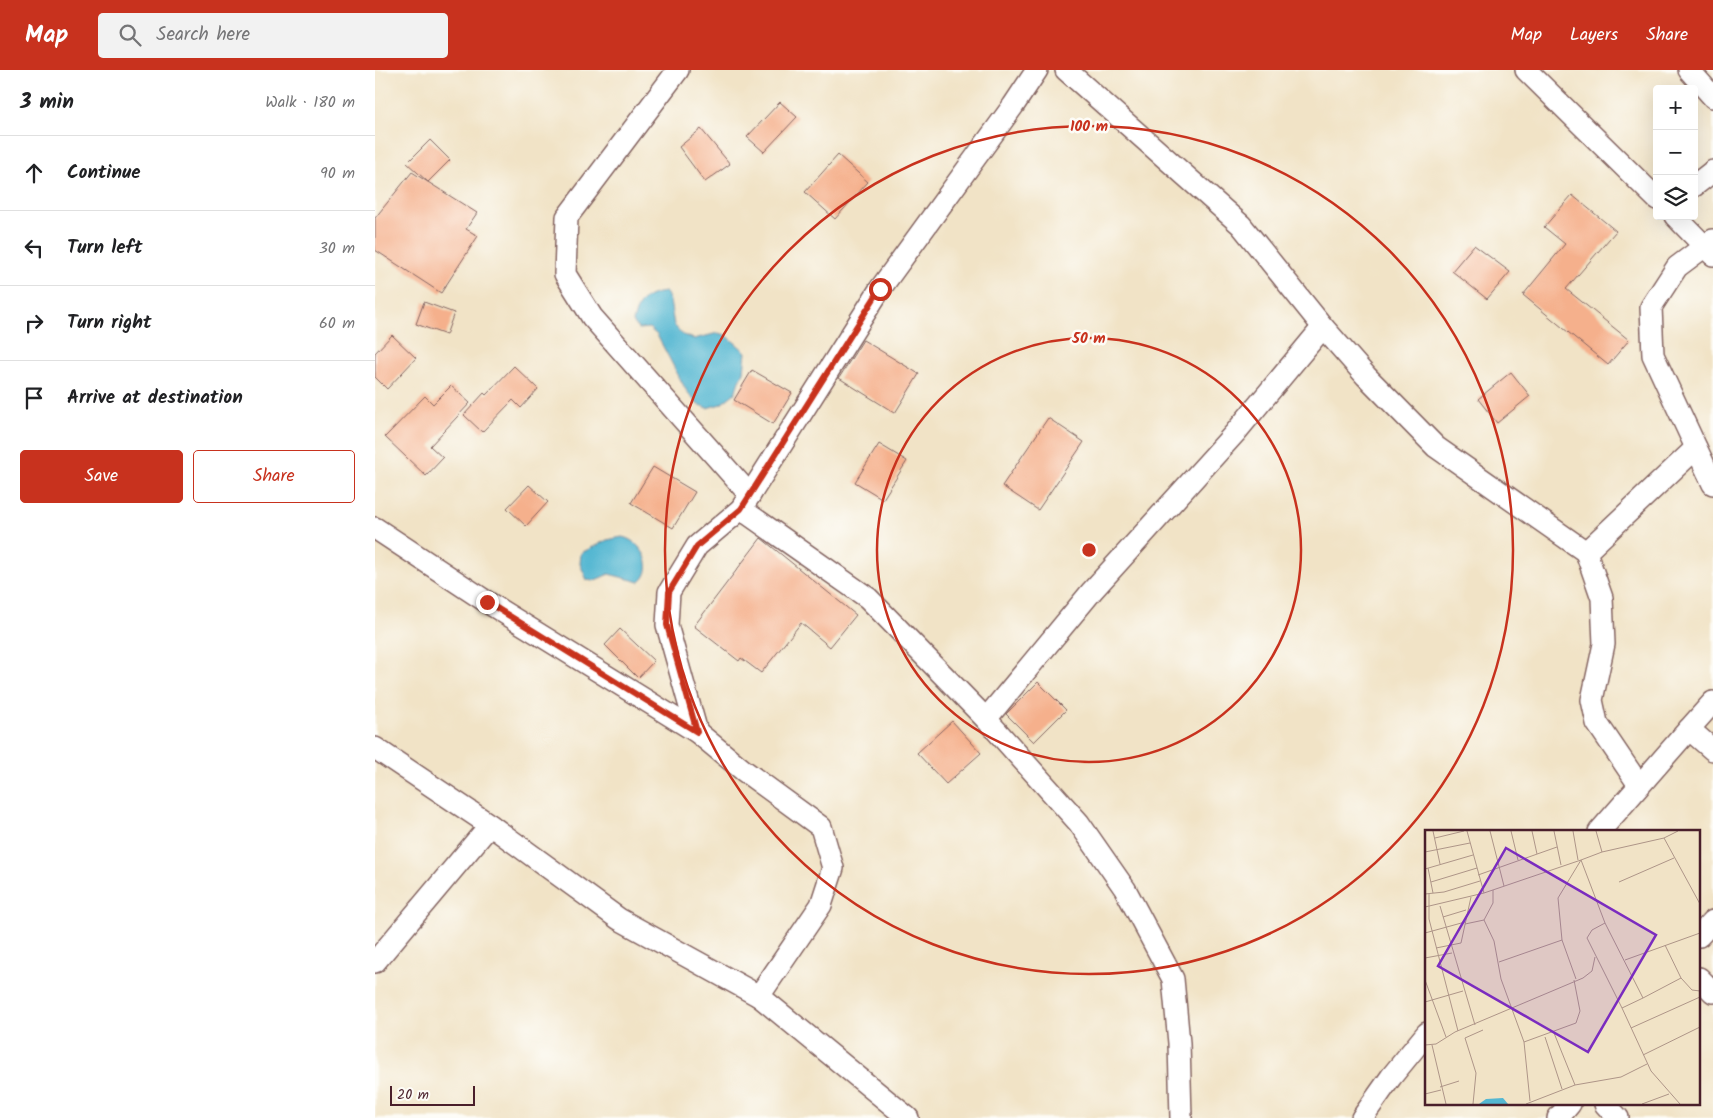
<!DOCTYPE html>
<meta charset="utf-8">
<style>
body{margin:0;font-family:Kalam,sans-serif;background:#f2f2f2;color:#202124}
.controls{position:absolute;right:15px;top:15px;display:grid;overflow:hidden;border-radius:5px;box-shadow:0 5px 20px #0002}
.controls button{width:45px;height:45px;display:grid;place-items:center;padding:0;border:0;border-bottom:1px solid #e0e0e0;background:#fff;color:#202124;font:25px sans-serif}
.scale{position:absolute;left:15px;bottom:12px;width:85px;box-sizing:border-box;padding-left:5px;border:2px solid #4a1f2b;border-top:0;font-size:14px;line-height:18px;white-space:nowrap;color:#4a1f2b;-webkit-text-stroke:4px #fdfcf7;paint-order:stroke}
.stop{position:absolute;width:15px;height:15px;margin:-11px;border:4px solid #c8321e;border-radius:50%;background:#fff}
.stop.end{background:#c8321e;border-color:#fff;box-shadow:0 1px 5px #0008}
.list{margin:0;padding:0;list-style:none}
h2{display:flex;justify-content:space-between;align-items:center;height:65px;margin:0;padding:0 20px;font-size:21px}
h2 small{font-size:16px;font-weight:400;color:#757577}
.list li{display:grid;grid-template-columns:32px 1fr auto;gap:15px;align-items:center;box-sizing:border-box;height:75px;padding:0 20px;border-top:1px solid #e0e0e0}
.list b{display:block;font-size:19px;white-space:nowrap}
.list em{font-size:16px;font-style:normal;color:#757577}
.actions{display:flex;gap:10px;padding:15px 20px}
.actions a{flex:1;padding:11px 0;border:1px solid #c8321e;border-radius:5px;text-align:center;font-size:18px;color:#c8321e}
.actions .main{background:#c8321e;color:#fff}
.icon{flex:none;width:28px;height:28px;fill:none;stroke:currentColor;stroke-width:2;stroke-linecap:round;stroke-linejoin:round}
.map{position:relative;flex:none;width:1338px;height:1048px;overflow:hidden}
header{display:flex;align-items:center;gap:30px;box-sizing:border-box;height:70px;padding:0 25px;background:#c8321e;color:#fff}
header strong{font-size:24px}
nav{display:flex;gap:28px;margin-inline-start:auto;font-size:18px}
.search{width:350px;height:45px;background:#f2f2f2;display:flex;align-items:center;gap:12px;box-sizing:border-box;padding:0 18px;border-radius:5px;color:#757577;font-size:19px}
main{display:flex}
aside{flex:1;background:#fff}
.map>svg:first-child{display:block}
.water{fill:#54b7d2;stroke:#4f6b7e}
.building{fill:#f5b08c}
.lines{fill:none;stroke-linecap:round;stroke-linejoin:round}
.minor-casing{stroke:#846461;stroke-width:24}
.minor{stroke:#fff;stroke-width:21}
.route{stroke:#c8321e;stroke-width:6}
.ring{fill:none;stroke:#c8321e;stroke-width:2.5}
.inset-road{fill:none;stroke:#ae9588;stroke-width:1}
.view{fill:#7b2cbf;fill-opacity:0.15;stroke:#7b2cbf;stroke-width:2.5}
.inset-edge{fill:none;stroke:#4a1f2b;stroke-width:2.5}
.centre{fill:#c8321e;stroke:#fdfcf7;stroke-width:2.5}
.ring-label{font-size:15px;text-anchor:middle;font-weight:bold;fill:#c8321e;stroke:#fdfcf7;stroke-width:5;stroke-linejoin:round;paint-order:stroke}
</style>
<header>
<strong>Map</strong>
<div class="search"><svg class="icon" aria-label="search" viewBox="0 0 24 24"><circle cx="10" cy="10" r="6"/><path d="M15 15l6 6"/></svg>Search here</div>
<nav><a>Map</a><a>Layers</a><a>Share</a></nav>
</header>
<main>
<aside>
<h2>3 min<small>Walk · 180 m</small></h2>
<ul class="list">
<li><svg class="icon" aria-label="ahead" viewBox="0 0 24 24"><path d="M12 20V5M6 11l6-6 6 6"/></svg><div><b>Continue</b></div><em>90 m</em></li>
<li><svg class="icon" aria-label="left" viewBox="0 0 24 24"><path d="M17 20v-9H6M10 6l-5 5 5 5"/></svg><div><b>Turn left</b></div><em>30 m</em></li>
<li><svg class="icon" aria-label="right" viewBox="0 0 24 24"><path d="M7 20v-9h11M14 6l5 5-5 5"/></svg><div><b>Turn right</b></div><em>60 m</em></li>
<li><svg class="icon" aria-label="arrive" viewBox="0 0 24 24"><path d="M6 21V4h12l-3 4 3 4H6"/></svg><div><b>Arrive at destination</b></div></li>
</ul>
<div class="actions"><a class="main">Save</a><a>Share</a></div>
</aside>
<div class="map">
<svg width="1338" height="1048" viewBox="0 0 1338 1048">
<rect width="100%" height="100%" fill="#fdfcf7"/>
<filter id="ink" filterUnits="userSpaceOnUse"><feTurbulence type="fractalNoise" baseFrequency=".02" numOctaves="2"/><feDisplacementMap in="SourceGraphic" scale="10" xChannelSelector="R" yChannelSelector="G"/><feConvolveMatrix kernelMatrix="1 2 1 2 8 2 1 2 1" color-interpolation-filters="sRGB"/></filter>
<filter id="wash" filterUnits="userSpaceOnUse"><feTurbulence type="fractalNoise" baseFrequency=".0096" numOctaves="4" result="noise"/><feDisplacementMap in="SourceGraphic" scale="20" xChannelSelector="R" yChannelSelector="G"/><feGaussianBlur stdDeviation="1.12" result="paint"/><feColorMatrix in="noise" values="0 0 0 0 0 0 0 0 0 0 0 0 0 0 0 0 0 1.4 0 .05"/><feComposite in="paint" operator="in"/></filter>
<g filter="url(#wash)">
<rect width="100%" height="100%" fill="#f1e3c6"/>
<g class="water">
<path d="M 291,222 L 295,231 L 299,255 L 308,265 L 319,269 L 343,263 L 351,265 L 371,282 L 369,302 L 364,311 L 360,323 L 346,334 L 332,338 L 322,334 L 311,320 L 282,265 L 274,258 L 263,259 L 258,252 C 263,231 270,224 291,222 Z"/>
<path d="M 247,467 C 265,470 283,497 265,512 L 234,504 L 218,511 L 212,510 L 205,494 L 206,483 L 232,470 Z"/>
</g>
<g id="blocks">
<g class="building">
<path d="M 405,32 L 422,47 L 389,82 L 372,67 Z"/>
<path d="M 326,59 L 355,94 L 330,112 L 304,77 Z"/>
<path d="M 55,70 L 75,90 L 53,112 L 32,93 Z"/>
<path d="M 463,85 L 493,112 L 460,149 L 430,122 Z"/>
<path d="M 37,102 L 102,143 L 91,159 L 103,166 L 66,223 L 0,180 L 0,148 Z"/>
<path d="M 1197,125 L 1241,161 L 1191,219 L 1254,270 L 1233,295 L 1148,225 L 1190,174 L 1169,157 Z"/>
<path d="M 1099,175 L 1135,202 L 1112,229 L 1077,201 Z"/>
<path d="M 49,232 L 79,243 L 71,265 L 41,254 Z"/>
<path d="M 17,265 L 41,288 L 12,319 L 0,307 L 0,283 Z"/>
<path d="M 488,270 L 544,304 L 520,343 L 464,308 Z"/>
<path d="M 139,296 L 163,319 L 146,338 L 138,330 L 107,362 L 89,345 L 109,323 L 111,325 Z"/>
<path d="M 377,300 L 417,323 L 398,354 L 359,330 Z"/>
<path d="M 1136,302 L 1155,326 L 1122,353 L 1103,329 Z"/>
<path d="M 76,316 L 95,333 L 55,376 L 68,388 L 51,406 L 10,367 L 50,326 L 58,334 Z"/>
<path d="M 673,348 L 709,372 L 663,440 L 627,416 Z"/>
<path d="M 504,374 L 532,391 L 508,429 L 480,412 Z"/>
<path d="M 278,397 L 320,422 L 298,458 L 256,433 Z"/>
<path d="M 154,415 L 173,432 L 151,456 L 132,438 Z"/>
<path d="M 386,468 L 481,545 L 455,577 L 426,553 L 386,603 L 366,588 L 364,591 L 319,556 Z"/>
<path d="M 245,559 L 279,591 L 263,608 L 230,575 Z"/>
<path d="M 663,612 L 691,640 L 659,672 L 631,644 Z"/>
<path d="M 577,651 L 606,683 L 571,714 L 542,683 Z"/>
</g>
</g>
</g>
<g filter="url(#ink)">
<use href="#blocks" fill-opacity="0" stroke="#846461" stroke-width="1"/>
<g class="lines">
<defs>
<g id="minor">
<path d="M 303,0 L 192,147 L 190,204 L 217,247 L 375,425"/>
<path d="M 691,0 L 866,155 L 948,257 L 991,306 L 1061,377 L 1211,482 L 1321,378"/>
<path d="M 1151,0 L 1282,129"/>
<path d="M 1314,0 L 1338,27"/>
<path d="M 1319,116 L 1338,101"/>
<path d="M 1300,146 L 1338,185"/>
<path d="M 1338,170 L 1302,197 L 1276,237 L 1278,285 L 1338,414"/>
<path d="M 366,439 L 493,528 L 611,649 L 704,753 L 750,819 L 798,909 L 804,973 L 806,1048"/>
<path d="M 0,458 L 112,532 L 322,662 L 368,700 L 446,757 L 458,798 L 446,835 L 384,926"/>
<path d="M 1211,482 L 1227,528 L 1229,574 L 1217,630 L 1222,653 L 1264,715"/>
<path d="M 611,649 L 717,521 L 860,363 L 948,257"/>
<path d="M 1314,659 L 1338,632"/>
<path d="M 322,662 L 292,555 L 294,522 L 322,476 L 366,439 L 505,219 L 638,36 L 662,0"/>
<path d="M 0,678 L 115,755 L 244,849 L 384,926 L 533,1048"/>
<path d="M 1224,762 L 1314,659 L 1338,680"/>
<path d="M 1324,866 L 1338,851"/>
<path d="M 0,892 L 115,755"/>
<path d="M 1324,908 L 1338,922"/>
<path d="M 1230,1034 L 1243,1048"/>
<path d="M 987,1048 L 1016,1007 L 1052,963"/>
<path d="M 1183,1048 L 1195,1034"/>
</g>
</defs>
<use href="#minor" class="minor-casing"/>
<use href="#minor" class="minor"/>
</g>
</g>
<g class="lines" filter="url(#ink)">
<path class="route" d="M 112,532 L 322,662 L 292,555 L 294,522 L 322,476 L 366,439 L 505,219"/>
</g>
<g class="ring">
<circle cx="714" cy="480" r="212"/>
<circle cx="714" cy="480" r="424"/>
</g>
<g transform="translate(1050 760)">
<rect width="275" height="275" fill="#f1e3c6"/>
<path d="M 78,268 L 83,274 L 54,274 L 61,269 Z" fill="#54b7d2"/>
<path class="inset-road" d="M 8,1 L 15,34M 42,1 L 59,63 L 156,30 L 180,93 L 218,168 L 197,178 L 226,241 L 255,274M 65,1 L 79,56M 86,1 L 93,30M 107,1 L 112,24M 129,1 L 136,35M 148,1 L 153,30M 10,8 L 39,1M 239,8 L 275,74M 0,22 L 45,13M 177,22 L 239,8 L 253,1M 3,38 L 8,63M 0,39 L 48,25M 53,45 L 132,17M 6,52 L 52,38M 194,52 L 249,28M 4,63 L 4,89 L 33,201M 0,64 L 19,62 L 55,51M 15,76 L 50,195M 0,77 L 59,63M 18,87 L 41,80M 59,90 L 68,73 L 68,60M 180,93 L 167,100 L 162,108 L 197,178M 40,94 L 59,90 L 69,111 L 76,149 L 99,212 L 105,271M 0,103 L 40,92M 240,115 L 256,148 L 267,160 L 275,161M 11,118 L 36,113 L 46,67M 0,128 L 27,123M 200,130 L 275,103M 74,132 L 137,110M 151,149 L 137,110 L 133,68 L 156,30 L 177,22 L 171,1M 0,150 L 21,207M 218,168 L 256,148M 0,172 L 38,161M 206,198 L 275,167M 129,203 L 150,255M 120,207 L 137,259M 99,212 L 151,193 L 155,181 L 149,150M 0,215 L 11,214 L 30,202 L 158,148 L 167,141 L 170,127M 7,215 L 21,274M 218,225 L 275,197M 15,257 L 34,251M 0,264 L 16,260M 48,274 L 51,243 L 40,208 L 58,200M 101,274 L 150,255 L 196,247 L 222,234M 217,274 L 244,264"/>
<path class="view" d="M 81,18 L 231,105 L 163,222 L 13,136 Z"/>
<rect width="275" height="275" class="inset-edge"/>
</g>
<circle cx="714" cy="480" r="8" class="centre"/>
<g class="ring-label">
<text x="714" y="61">100 m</text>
<text x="714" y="273">50 m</text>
</g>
</svg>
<div class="controls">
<button>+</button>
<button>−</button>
<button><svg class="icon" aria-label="layers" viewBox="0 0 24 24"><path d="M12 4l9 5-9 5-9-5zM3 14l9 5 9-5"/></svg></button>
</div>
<div class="scale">20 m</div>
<div class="stop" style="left:505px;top:219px"></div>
<div class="stop end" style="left:112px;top:532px"></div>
</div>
</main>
